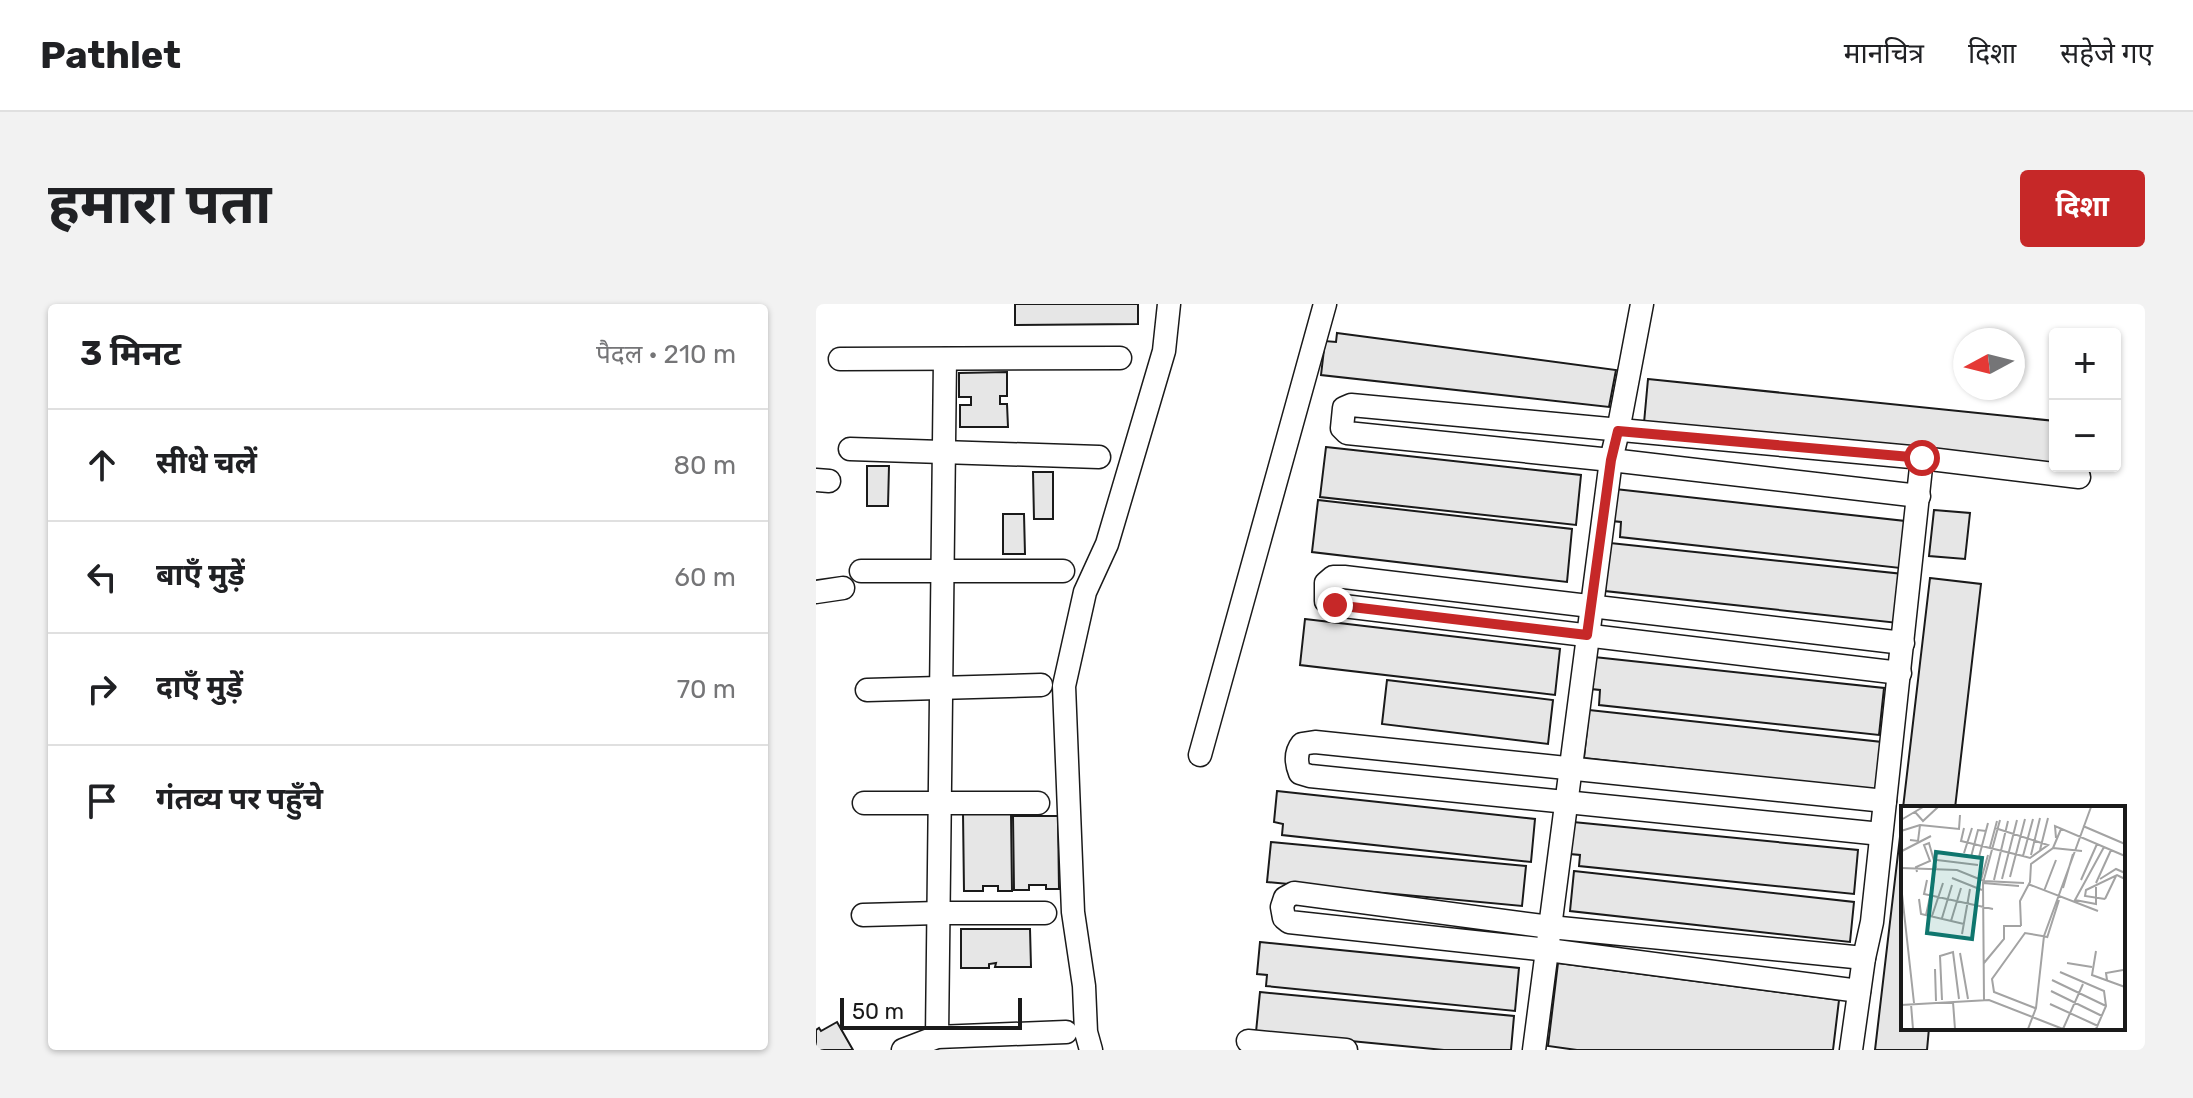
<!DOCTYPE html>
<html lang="hi">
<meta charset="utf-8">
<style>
body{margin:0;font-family:Rubik,"Noto Sans Devanagari",sans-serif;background:#f2f2f2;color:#202124}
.controls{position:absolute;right:24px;top:24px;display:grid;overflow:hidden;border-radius:8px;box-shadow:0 2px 6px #0004}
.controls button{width:72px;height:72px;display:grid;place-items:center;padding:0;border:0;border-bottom:2px solid #e0e0e0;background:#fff;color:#202124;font:40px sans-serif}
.compass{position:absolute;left:1137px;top:24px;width:72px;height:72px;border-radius:50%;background:#fff;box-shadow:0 2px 6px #0004;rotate:263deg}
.scale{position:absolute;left:24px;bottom:20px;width:182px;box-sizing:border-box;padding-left:8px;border:4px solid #1a1a1a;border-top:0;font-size:22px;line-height:28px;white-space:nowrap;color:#1a1a1a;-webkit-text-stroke:6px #fff;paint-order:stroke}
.stop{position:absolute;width:24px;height:24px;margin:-18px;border:6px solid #c62828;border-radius:50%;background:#fff}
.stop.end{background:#c62828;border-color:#fff;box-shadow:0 2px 8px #0008}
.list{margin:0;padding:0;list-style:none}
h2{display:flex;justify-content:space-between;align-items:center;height:104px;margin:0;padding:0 32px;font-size:34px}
h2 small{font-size:26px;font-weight:400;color:#757577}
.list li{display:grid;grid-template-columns:52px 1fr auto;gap:24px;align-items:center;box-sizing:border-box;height:112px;padding:0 32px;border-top:2px solid #e0e0e0}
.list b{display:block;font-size:30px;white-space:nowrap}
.list em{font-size:26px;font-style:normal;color:#757577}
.icon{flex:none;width:44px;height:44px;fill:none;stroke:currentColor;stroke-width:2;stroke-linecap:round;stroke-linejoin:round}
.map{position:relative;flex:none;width:1329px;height:746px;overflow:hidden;border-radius:8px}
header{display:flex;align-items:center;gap:48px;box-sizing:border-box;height:112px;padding:0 40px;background:#fff;border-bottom:2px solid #e0e0e0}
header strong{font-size:38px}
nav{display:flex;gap:44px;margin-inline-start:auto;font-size:28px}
.intro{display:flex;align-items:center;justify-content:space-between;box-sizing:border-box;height:192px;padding:0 48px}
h1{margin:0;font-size:56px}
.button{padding:20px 36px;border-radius:8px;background:#c62828;color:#fff;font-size:28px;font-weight:700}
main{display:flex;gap:48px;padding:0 48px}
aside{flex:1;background:#fff;border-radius:8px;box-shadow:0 2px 6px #0004}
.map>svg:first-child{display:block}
.building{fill:#e6e6e6;stroke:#1a1a1a;stroke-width:2}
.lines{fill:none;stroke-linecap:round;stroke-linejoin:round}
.minor-casing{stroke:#1a1a1a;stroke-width:25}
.minor{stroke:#fff;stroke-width:22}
.route{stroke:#c62828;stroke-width:10}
.inset-road{fill:none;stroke:#a3a3a3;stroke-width:2}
.view{fill:#0f766e;fill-opacity:0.15;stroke:#0f766e;stroke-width:4}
.inset-edge{fill:none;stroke:#1a1a1a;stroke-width:4}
</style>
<header>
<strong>Pathlet</strong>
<nav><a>मानचित्र</a><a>दिशा</a><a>सहेजे गए</a></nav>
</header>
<div class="intro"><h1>हमारा पता</h1><a class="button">दिशा</a></div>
<main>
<aside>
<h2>3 मिनट<small>पैदल · 210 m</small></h2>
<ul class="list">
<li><svg class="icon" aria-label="ahead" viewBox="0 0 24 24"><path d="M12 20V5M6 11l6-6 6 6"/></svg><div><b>सीधे चलें</b></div><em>80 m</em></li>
<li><svg class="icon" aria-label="left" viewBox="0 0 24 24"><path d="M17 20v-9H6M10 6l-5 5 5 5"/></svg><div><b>बाएँ मुड़ें</b></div><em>60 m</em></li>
<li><svg class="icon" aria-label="right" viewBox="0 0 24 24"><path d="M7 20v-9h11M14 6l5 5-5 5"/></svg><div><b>दाएँ मुड़ें</b></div><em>70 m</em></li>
<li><svg class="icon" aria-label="arrive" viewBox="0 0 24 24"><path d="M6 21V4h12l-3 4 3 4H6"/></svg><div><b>गंतव्य पर पहुँचे</b></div></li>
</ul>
</aside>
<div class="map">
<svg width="1329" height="746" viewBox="0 0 1329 746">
<rect width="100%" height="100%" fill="#fff"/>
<g class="building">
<path d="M 199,0 L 322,0 L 322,20 L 199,21 Z"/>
<path d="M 521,29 L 800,66 L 793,103 L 505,71 L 509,37 L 520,38 Z"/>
<path d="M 191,68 L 191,92 L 184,92 L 184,100 L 191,100 L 192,123 L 144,123 L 144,101 L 155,101 L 155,93 L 143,93 L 143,69 Z"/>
<path d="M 832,75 L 1239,117 L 1239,161 L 828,119 Z"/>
<path d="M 510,143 L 765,171 L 760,221 L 504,193 Z"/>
<path d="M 51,162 L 73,162 L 72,202 L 51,202 Z"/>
<path d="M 217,168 L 237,168 L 237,215 L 218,215 Z"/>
<path d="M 799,185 L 1089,217 L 1084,264 L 804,233 L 805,218 L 796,217 Z"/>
<path d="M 502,196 L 756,225 L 751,278 L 496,248 Z"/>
<path d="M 1118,206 L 1154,209 L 1149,255 L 1113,252 Z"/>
<path d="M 187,210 L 208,210 L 209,250 L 187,250 Z"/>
<path d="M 794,239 L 1087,270 L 1082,319 L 789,287 Z"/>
<path d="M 1114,274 L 1165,280 L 1139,504 L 1087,504 Z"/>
<path d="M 489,315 L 744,345 L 739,391 L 484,361 Z"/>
<path d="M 778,353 L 1068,384 L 1063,431 L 783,401 L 784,386 L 775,385 Z"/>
<path d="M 571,376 L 737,396 L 732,440 L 566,420 Z"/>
<path d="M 773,406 L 1066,438 L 1061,486 L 768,454 Z"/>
<path d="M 461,487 L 719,515 L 715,558 L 466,531 L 467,520 L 458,518 Z"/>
<path d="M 1087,507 L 1087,724 L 1113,724 L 1111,746 L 1059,746 Z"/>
<path d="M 147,509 L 195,509 L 196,587 L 182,587 L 182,582 L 167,582 L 167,587 L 148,587 Z"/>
<path d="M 197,512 L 242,512 L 243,585 L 230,585 L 230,581 L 213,581 L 213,586 L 198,586 Z"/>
<path d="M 757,518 L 1042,546 L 1038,590 L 763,562 L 764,551 L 754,550 Z"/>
<path d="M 455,538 L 710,562 L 706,602 L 451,578 Z"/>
<path d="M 758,567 L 1038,598 L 1034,638 L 754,607 Z"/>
<path d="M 145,625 L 214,625 L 215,663 L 179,663 L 180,659 L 173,660 L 173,664 L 145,664 Z"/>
<path d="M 444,638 L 703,664 L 699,707 L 450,682 L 451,671 L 441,670 Z"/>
<path d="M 742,659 L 1023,696 L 1017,746 L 761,746 L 732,742 Z"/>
<path d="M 444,688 L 698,712 L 695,746 L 628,746 L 440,728 Z"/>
<path d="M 21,718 L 37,746 L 0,746 L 0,726 L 3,724 L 5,727 Z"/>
</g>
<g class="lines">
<defs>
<g id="minor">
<path d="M 24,55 L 304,54"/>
<path d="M 34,145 L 283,153"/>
<path d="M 0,176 L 13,177"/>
<path d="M 1103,192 L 795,156 L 531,129 L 526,124 L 528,104 L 535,101 L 1106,154 L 1263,173"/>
<path d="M 45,267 L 247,267"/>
<path d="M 0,288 L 27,284"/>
<path d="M 1084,369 L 519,301 L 510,297 L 510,279 L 517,273 L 528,273 L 1087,339"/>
<path d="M 51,386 L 225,381"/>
<path d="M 384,451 L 509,0"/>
<path d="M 48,499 L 222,499"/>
<path d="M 1065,530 L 494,472 L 484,469 C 480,459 479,449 486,440 L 499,438 L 1069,497"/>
<path d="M 47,611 L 122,609 L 229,609"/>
<path d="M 1043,687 L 732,646 L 473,618 L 468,614 L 466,603 L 469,594 L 478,589 L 734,623 L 1048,654"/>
<path d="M 121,733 L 129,55"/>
<path d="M 432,737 L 530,746"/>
<path d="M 87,746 L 121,733 L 250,728"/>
<path d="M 275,746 L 270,728 L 268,682 L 257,608 L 248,382 L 269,288 L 291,240 L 348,47 L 353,0"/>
<path d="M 718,746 L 795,156 L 802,127 L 826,0"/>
<path d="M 1035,746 L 1048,654 L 1056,618 L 1106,154"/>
</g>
</defs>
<use href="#minor" class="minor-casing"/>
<use href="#minor" class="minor"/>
</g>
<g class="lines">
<path class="route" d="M 519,301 L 771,331 L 795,156 L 802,127 L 1106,154"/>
</g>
<g transform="translate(1085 502)">
<rect width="224" height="224" fill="#fff"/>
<path class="inset-road" d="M 14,6 L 22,15 L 37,1M 0,14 L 22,1M 182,20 L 224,38M 63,22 L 60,35 L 122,50 L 129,52 L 147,39 L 94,22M 0,25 L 19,19 L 58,23 L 59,9M 155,32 L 154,20 L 224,50M 9,34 L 17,35 L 19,19M 89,41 L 96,15M 152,42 L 181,45M 139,44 L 147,12M 1,45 L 30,30M 63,47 L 71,22M 130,49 L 139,12M 122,50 L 132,13M 70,51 L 77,24 L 85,25M 78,51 L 87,17M 36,54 L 77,59M 0,62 L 56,64 L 83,75 L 123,77M 16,66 L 15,61 L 29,55 L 23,39 L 28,37 L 35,62M 109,71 L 124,13M 51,72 L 81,84M 101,73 L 116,14M 199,73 L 215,63 L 224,67M 26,74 L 23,88 L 92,103M 80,74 L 87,49M 93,74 L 107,15M 180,74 L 196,38M 82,77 L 99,14M 195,77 L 210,44M 127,78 L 197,105M 0,79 L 13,197M 195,81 L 195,98 L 174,94 L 203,41M 162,82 L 172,48M 143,85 L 155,54M 18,93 L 20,108 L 63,118M 204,93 L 184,90 L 185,84 L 216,69 L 224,73M 204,93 L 215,70M 25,109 L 33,73M 31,110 L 42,77M 41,112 L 51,79M 50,115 L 60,82M 120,120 L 119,95 L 129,76 L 130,58 L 152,42 L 160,23M 61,128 L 69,83M 146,132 L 158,94M 195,145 L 191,169 L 224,181M 59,147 L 67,193M 83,157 L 103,133 L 103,120 L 120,120M 166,157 L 191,161M 34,163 L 35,195M 159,166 L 203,185 L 205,200 L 195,223M 151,174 L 205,200M 206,174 L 205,167 L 222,164M 150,185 L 201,210M 41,194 L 39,150 L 52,146 L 58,193M 83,194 L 82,77 L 118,80M 52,196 L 54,223M 10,198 L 12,223M 149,198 L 197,220M 0,199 L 88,194 L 162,223M 134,202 L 93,186 L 91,173 L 124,127 L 147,131M 127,223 L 135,202 L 143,130 L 190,1M 162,223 L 182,178"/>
<path class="view" d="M 35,46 L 81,52 L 71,133 L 26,127 Z"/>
<rect width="224" height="224" class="inset-edge"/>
</g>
</svg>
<div class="controls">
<button>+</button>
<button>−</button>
</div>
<svg class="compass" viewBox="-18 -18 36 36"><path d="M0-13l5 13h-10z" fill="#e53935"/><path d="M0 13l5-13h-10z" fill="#757577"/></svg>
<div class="scale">50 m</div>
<div class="stop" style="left:1106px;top:154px"></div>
<div class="stop end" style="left:519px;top:301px"></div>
</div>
</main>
